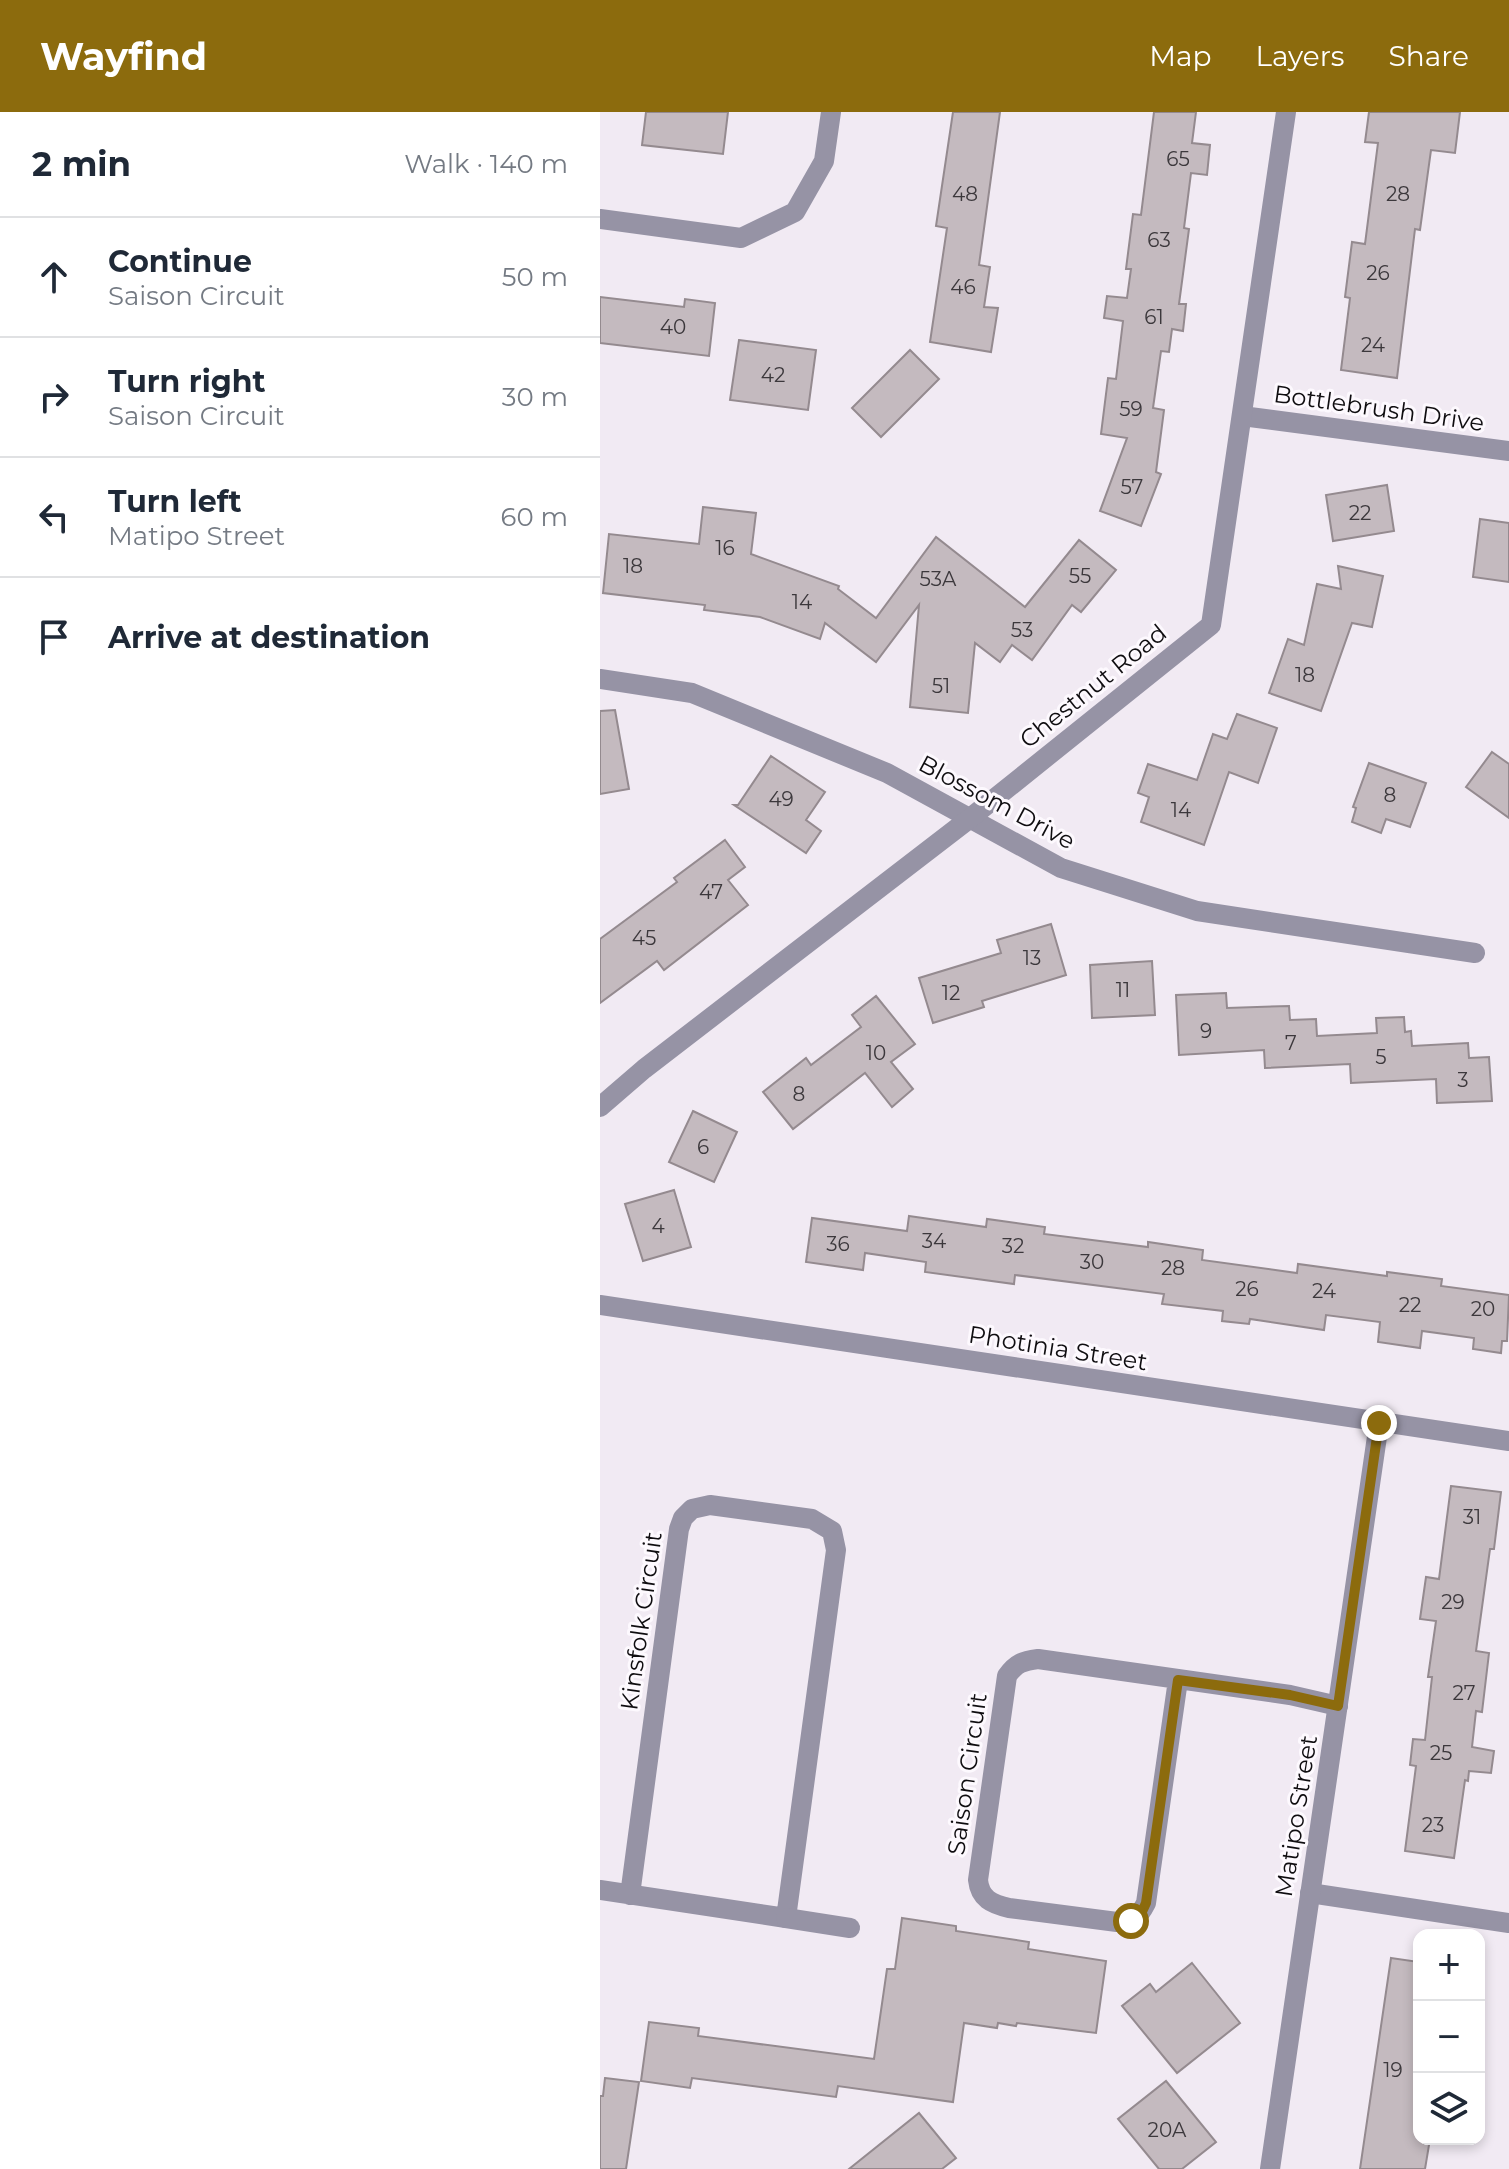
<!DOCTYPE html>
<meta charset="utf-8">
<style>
body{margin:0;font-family:Montserrat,sans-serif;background:#f2f2f3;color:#1f2937}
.controls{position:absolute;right:24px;bottom:24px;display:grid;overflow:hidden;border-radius:16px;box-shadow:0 4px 12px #0003}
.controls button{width:72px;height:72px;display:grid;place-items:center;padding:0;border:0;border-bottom:2px solid #e0e1e3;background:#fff;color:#1f2937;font:40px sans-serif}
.stop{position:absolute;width:24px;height:24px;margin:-18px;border:6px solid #8c6b0d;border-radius:50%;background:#fff}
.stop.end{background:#8c6b0d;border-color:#fff;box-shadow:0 2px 8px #0008}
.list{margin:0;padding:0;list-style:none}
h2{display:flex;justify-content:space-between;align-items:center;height:104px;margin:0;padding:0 32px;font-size:34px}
h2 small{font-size:26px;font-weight:400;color:#747a83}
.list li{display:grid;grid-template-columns:52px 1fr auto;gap:24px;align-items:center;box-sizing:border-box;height:120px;padding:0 32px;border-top:2px solid #e0e1e3}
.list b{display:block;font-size:30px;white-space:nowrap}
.list p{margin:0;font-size:26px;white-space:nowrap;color:#747a83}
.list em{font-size:26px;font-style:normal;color:#747a83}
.icon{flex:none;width:44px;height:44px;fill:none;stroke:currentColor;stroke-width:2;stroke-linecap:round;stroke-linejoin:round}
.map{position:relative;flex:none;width:909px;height:2057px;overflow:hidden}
header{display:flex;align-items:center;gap:48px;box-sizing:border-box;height:112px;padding:0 40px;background:#8c6b0d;color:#fff}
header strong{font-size:38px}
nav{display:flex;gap:44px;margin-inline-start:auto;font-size:28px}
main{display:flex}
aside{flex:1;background:#fff}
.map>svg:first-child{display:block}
.building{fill:#c4babf;stroke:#948a8f;stroke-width:2}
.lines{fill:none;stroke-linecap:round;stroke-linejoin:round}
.minor{stroke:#9693a5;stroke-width:20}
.route{stroke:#8c6b0d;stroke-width:10}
.labels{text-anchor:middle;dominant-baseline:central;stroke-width:6;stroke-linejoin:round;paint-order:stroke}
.number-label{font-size:20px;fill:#3c383c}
.street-label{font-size:24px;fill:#0f0d10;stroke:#fdf9fe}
</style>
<header>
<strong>Wayfind</strong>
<nav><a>Map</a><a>Layers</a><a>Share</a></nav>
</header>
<main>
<aside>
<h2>2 min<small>Walk · 140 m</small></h2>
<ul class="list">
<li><svg class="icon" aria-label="ahead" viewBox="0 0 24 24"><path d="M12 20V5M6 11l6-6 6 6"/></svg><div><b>Continue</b><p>Saison Circuit</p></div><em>50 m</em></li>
<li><svg class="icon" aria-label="right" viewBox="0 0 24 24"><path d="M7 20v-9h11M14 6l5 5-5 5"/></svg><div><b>Turn right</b><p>Saison Circuit</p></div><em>30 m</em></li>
<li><svg class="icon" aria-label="left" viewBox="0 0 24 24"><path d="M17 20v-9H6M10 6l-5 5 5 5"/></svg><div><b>Turn left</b><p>Matipo Street</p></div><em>60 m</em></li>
<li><svg class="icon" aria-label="arrive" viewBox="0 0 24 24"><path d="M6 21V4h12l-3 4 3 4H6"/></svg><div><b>Arrive at destination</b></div></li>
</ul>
</aside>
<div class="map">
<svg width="909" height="2057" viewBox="0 0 909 2057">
<rect width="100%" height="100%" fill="#f1eaf3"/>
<g class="building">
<path d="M 46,0 L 128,0 L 123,42 L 42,33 Z"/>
<path d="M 353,0 L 400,0 L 379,153 L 390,155 L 384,195 L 398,196 L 391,240 L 330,230 L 347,116 L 336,114 Z"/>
<path d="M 554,0 L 596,0 L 592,31 L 610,33 L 607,63 L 591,61 L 584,116 L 589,117 L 579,192 L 586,192 L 583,219 L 572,217 L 569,240 L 561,239 L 553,296 L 564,298 L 556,360 L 561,362 L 541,414 L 500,399 L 527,326 L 501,322 L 508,266 L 516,267 L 523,209 L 504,206 L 507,184 L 527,186 L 531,157 L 526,157 L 533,102 L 541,103 Z"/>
<path d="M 769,0 L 860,0 L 855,41 L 831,38 L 820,118 L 815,117 L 797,266 L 741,258 L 750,186 L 745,185 L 752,130 L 765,132 L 778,31 L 765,30 Z"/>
<path d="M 0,185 L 84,195 L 85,187 L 115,191 L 109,244 L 0,231 Z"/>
<path d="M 139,228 L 216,238 L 208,298 L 130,288 Z"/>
<path d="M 310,238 L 339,267 L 281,325 L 252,296 Z"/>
<path d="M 787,373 L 794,419 L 733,429 L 726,383 Z"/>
<path d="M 103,395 L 156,401 L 151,442 L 239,474 L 238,477 L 276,506 L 336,425 L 425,495 L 479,428 L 516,458 L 481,500 L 472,493 L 432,548 L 412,533 L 400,550 L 375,531 L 368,601 L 310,595 L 319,493 L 276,550 L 225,511 L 220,527 L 160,505 L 104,498 L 105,493 L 3,481 L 9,422 L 99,432 Z"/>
<path d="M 880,407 L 909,411 L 909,470 L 873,465 Z"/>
<path d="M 738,454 L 783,464 L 772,515 L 752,511 L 721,599 L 669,581 L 688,527 L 704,533 L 717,472 L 741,477 Z"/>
<path d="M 15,598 L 29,677 L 0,682 L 0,599 Z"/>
<path d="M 637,602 L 677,616 L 658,671 L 629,660 L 604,733 L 541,710 L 549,685 L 538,681 L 548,652 L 597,668 L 613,622 L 627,627 Z"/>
<path d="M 892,640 L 909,652 L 909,706 L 866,675 Z"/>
<path d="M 171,644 L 225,680 L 206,708 L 221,719 L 206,741 L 134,693 L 138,693 Z"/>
<path d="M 769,651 L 826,671 L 810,715 L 786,707 L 781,721 L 752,710 L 756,696 L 753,695 Z"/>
<path d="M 125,728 L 145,755 L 128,768 L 148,793 L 64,858 L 57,849 L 0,891 L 0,827 L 77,770 L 74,766 Z"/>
<path d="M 451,812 L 466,863 L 382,889 L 384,895 L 333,911 L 319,866 L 401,841 L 397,828 Z"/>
<path d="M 552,849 L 555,903 L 492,906 L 490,853 Z"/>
<path d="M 626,881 L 627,896 L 689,894 L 690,908 L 716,907 L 717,924 L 777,921 L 776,906 L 804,905 L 805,920 L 811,919 L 812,934 L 868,931 L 869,946 L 889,945 L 892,989 L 837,991 L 836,967 L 751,971 L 750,952 L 665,956 L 664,938 L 579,943 L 576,883 Z"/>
<path d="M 276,884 L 315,932 L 291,950 L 313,977 L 292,995 L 265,961 L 193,1017 L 163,980 L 206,946 L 211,953 L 261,915 L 252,903 Z"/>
<path d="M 93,999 L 137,1020 L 114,1070 L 69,1050 Z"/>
<path d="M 74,1078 L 91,1135 L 43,1149 L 25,1092 Z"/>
<path d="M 309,1104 L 386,1115 L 387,1107 L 445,1115 L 444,1122 L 548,1135 L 548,1130 L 603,1138 L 602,1148 L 697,1161 L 698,1152 L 787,1164 L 787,1160 L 842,1167 L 841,1174 L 909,1183 L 907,1229 L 902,1229 L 901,1241 L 873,1237 L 874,1226 L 822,1219 L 820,1236 L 778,1230 L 780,1210 L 726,1203 L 724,1218 L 650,1207 L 649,1212 L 622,1209 L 623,1199 L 562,1192 L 564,1182 L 415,1163 L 414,1172 L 325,1160 L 326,1150 L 265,1141 L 263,1158 L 206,1150 L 212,1106 L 307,1119 Z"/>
<path d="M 851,1374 L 901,1380 L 894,1437 L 890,1437 L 876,1539 L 889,1541 L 882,1600 L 876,1599 L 872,1635 L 894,1639 L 891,1661 L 869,1659 L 868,1669 L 865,1668 L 854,1746 L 805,1739 L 816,1654 L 810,1653 L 813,1627 L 825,1628 L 832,1565 L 828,1565 L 836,1509 L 820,1507 L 826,1465 L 839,1467 Z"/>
<path d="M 302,1806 L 356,1814 L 356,1819 L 429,1830 L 428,1837 L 506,1849 L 496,1921 L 417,1911 L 416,1914 L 398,1911 L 397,1916 L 364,1911 L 353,1990 L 238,1974 L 236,1985 L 92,1966 L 90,1976 L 41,1969 L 49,1910 L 99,1916 L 98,1924 L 274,1947 L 287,1857 L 295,1857 Z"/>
<path d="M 791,1846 L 819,1850 L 819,2027 L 830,2027 L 825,2057 L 760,2057 Z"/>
<path d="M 592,1851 L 640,1911 L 577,1961 L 522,1894 L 550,1872 L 556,1880 Z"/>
<path d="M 5,1966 L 39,1970 L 26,2057 L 0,2057 L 0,1984 L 3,1984 Z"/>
<path d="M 566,1969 L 616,2030 L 582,2057 L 559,2057 L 518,2007 Z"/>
<path d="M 319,2001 L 356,2046 L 342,2057 L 249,2057 Z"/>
</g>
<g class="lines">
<g class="minor">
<path d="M 0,107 L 141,126 L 195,100 L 224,49 L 231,0"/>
<path d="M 642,304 L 909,339"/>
<path d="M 0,567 L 92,581 L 287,661 L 461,756 L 597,799 L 875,841"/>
<path d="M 0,995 L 44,957 L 369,707 L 611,513 L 686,0"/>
<path d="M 0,1193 L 909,1329"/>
<path d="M 578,1568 L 546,1791 C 539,1805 534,1809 517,1810 L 409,1796 C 392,1792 380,1787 378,1768 L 407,1564 C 416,1551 423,1549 438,1547 L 690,1583 L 738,1594"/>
<path d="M 0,1778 L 186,1806 L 236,1438 L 232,1419 L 212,1407 L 110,1393 L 92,1397 L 83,1406 L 79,1417 L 30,1783"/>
<path d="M 710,1781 L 909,1811"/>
<path d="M 186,1806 L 250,1816"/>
<path d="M 670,2057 L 779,1311"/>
</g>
</g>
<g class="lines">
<path class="route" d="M 531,1809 L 540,1804 L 546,1791 L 578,1568 L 690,1583 L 738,1594 L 779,1311"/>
</g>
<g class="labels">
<g class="number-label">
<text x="578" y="47">65</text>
<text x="365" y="82">48</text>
<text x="798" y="82">28</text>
<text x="559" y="128">63</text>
<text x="778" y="161">26</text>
<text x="363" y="175">46</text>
<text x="554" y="205">61</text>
<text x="73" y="215">40</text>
<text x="773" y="233">24</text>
<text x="173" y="263">42</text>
<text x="531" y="297">59</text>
<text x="532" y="375">57</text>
<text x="760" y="401">22</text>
<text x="125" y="436">16</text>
<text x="33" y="454">18</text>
<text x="480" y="464">55</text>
<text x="338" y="467">53A</text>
<text x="202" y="490">14</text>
<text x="422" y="518">53</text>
<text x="705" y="563">18</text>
<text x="341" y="574">51</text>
<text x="790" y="683">8</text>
<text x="181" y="687">49</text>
<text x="581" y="698">14</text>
<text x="111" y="780">47</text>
<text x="44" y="826">45</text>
<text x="432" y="846">13</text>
<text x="523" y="878">11</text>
<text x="351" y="881">12</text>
<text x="606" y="919">9</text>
<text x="691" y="931">7</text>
<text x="276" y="941">10</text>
<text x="781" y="945">5</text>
<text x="863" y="968">3</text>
<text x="199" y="982">8</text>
<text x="103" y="1035">6</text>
<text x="58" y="1114">4</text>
<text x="334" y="1129">34</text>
<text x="238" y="1132">36</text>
<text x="413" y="1134">32</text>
<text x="492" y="1150">30</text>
<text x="573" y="1156">28</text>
<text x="647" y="1177">26</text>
<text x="724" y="1179">24</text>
<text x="810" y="1193">22</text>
<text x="883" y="1197">20</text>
<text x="872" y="1405">31</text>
<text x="853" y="1490">29</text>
<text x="864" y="1581">27</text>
<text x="841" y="1641">25</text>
<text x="833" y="1713">23</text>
<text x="793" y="1958">19</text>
<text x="567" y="2018">20A</text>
</g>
<g class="street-label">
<text transform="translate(779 296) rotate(8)">Bottlebrush Drive</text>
<text transform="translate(493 574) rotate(-39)">Chestnut Road</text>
<text transform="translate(397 690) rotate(28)">Blossom Drive</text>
<text transform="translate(458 1236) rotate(9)">Photinia Street</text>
<text transform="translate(41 1509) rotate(-82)">Kinsfolk Circuit</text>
<text transform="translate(367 1662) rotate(-82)">Saison Circuit</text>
<text transform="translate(696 1704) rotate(-81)">Matipo Street</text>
</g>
</g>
</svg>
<div class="controls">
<button>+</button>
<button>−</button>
<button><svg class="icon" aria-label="layers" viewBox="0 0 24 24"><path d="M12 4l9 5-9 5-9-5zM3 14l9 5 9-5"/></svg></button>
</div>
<div class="stop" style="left:531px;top:1809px"></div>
<div class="stop end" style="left:779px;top:1311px"></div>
</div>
</main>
